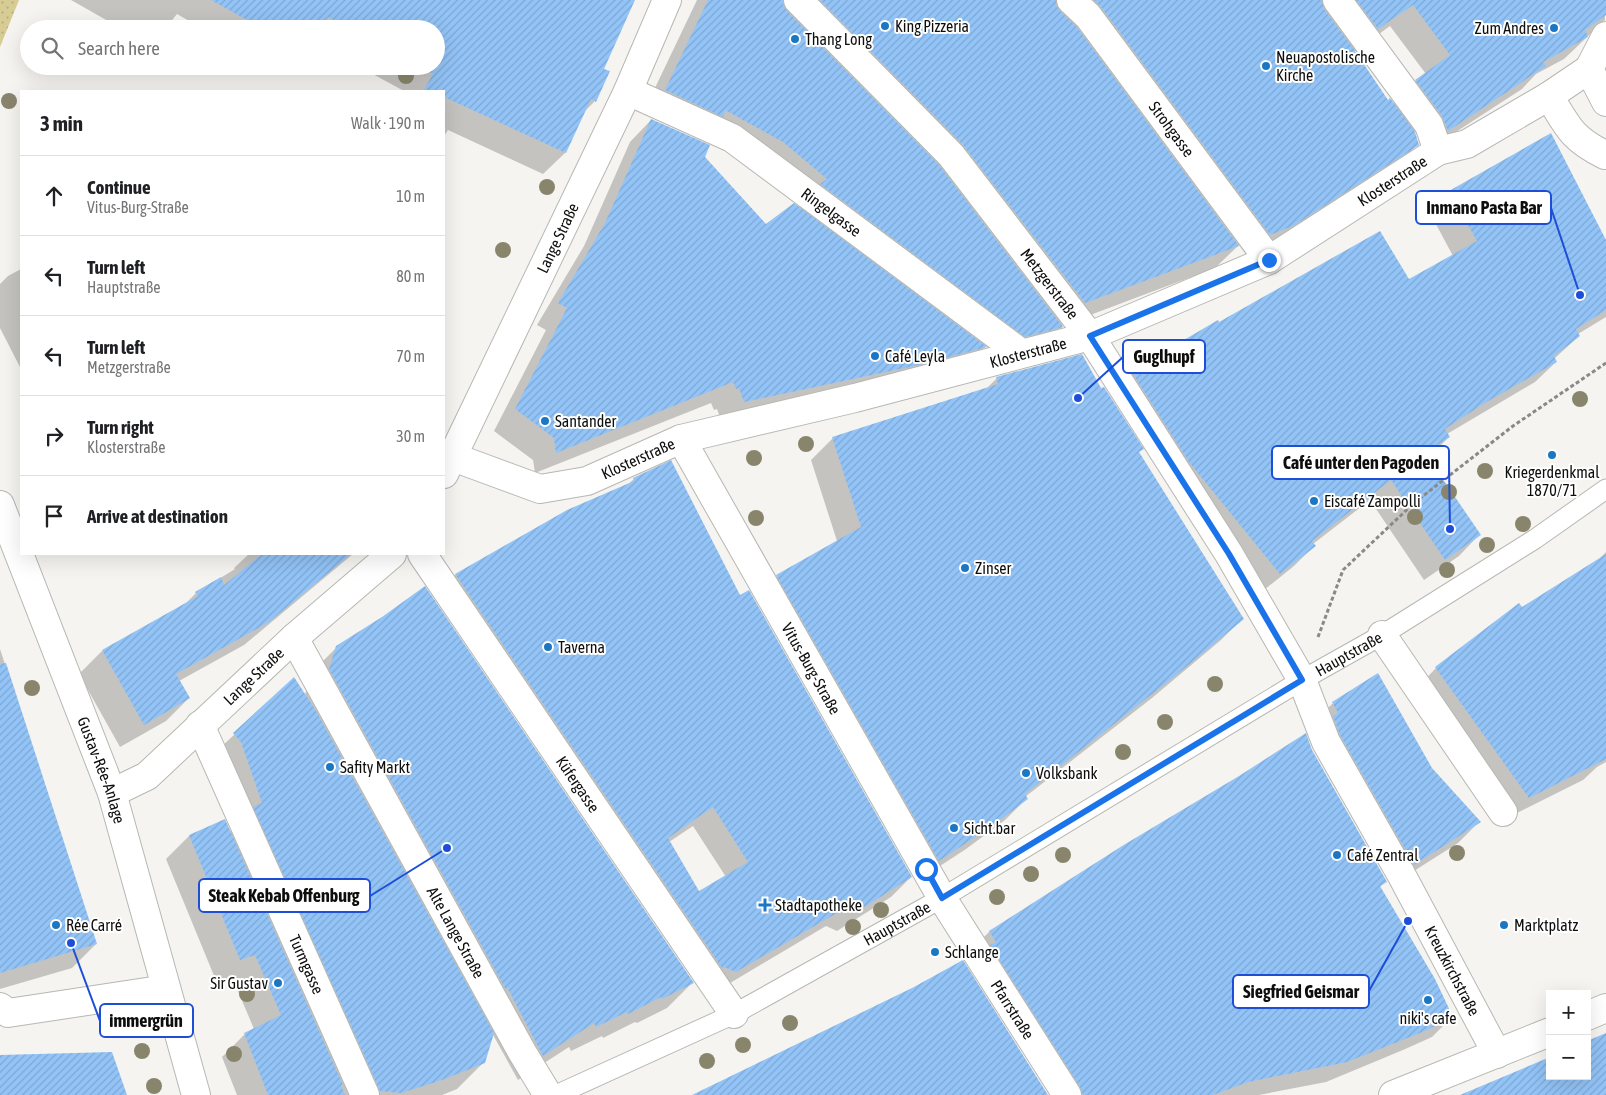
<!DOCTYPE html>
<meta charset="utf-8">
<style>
body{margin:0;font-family:"Asap Condensed",sans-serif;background:#f2f2f2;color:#202124}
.controls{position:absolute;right:15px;bottom:15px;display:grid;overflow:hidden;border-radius:0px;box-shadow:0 5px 20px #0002}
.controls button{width:45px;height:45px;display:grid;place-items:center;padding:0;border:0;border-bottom:1px solid #e0e0e0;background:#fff;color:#202124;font:25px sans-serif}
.stop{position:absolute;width:15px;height:15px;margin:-11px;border:4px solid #1a73e8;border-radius:50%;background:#fff}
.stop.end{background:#1a73e8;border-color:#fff;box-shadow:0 1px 5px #0008}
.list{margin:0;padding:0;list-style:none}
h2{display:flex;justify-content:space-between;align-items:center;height:65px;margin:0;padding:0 20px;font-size:21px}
h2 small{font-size:16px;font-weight:400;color:#757577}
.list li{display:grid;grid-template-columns:32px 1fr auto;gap:15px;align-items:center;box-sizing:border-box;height:80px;padding:0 20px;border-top:1px solid #e0e0e0}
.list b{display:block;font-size:19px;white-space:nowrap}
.list p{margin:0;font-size:16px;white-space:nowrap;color:#757577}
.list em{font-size:16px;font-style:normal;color:#757577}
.icon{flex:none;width:28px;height:28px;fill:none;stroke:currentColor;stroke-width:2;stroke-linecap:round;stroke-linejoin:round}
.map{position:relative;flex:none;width:1606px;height:1095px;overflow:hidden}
.search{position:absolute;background:#fff;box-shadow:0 5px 20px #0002;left:20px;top:20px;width:425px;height:55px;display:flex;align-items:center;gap:12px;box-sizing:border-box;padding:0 18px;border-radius:28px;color:#757577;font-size:19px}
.panel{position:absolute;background:#fff;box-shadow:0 5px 20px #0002;left:20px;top:90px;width:425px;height:465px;border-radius:0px}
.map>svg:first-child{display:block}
.park{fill:url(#park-dots)}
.shadow{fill:#0003;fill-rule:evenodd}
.building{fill:url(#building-hatch);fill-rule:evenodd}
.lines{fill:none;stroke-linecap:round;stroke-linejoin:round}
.lane-casing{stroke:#b7b7b3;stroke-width:21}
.street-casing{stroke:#b7b7b3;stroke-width:30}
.path{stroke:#898986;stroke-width:3;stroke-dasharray:4 2.5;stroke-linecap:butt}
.lane{stroke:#fff;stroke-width:19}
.street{stroke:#fff;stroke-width:28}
.tree{fill:#89856d}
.route{stroke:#1a73e8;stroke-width:6}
.poi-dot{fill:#1b77c4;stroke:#fff;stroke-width:2}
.labels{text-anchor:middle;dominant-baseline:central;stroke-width:4;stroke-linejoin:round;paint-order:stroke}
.poi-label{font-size:16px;fill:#0e0e0d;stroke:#fff;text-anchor:start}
.street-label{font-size:16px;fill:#0e0e0d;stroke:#fff}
.leader{fill:none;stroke:#1d4ed8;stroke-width:2}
.callout-dot{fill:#1d4ed8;stroke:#fff;stroke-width:2}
.callout{fill:#fff;stroke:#1d4ed8;stroke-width:2}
.callout-label{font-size:18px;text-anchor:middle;font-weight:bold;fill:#0e0e0d}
</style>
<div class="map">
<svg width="1606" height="1095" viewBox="0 0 1606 1095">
<defs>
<pattern id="park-dots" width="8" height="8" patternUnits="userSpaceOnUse" patternTransform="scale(1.25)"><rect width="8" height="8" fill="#d7cc93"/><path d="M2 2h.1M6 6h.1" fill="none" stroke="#b7ae7e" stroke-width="1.8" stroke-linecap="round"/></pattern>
<pattern id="building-hatch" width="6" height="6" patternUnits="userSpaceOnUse" patternTransform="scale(1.25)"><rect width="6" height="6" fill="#93c4f7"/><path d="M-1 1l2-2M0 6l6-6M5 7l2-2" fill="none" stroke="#7ea7d3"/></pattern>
</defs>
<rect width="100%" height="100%" fill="#f5f4f0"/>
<path class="park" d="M 0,0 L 19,0 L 0,47 Z"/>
<g class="shadow">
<path d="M 71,0 L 634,0 L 603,69 L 595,101 L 584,112 L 565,153 L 543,174 L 448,130 L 444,136 L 444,91 L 404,91 L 358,66 L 436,66 L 436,29 L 203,29 L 177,14 L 165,29 L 122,29 Z"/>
<path d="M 697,0 L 1604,0 L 1605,20 L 1564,59 L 1536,74 L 1522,89 L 1425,152 L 1420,138 L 1414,130 L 1418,144 L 1395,167 L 1269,248 L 1247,256 L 1239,245 L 1215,268 L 1061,326 L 1062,327 L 1040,349 L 1003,359 L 986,346 L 964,368 L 722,423 L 717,409 L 714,410 L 711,403 L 535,473 L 533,460 L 494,431 L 546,330 L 537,325 L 584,246 L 630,142 L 651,120 L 704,157 L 766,226 L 798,208 L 804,201 L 704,133 L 699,138 L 643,113 ZM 1390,26 L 1426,74 L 1416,81 L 1393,104 L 1387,102 L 1354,52 Z"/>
<path d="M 269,66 L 294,66 L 285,75 Z"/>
<path d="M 1450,192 L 1606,243 L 1606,317 L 1578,334 L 1579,336 L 1554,359 L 1556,362 L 1535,382 L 1447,434 L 1449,437 L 1428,458 L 1479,535 L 1459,556 L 1424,580 L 1370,500 L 1313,544 L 1314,546 L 1294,566 L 1259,594 L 1111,393 L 1132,372 L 1217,322 L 1219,324 L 1409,281 L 1453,256 L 1430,213 Z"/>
<path d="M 21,269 L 21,369 L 0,328 L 0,284 L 8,276 Z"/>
<path d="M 997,378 L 1138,453 L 1242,619 L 1221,640 L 1152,698 L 1025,797 L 1026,799 L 1005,820 L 966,849 L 917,881 L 756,597 L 777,576 L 837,541 L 811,460 L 833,438 L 986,389 Z"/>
<path d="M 634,479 L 911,877 L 891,897 L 837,931 L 826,926 L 715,992 L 435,595 L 455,575 L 565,512 L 626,486 ZM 693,826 L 726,877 L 699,893 L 669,842 Z"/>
<path d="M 1606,552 L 1606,762 L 1597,767 L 1583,780 L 1507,818 L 1415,690 L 1436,668 L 1596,562 Z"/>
<path d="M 249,554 L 353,554 L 244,645 L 179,681 L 189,698 L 166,721 L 120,747 L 79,674 L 102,651 L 183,606 L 196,593 L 235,569 L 234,568 Z"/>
<path d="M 337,647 L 692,983 L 667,1008 L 637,1023 L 635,1022 L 603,1038 L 602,1036 L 571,1051 L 569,1047 L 518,1080 L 492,1033 L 484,1062 L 457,1089 L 442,1095 L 237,1095 L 222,1057 L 245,1034 L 254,1029 L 232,977 L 217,983 L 166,859 L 189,836 L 229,832 L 235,827 L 207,760 L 294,679 L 305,695 L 311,673 Z"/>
<path d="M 0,649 L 96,944 L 72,968 L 0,989 Z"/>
<path d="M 1333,703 L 1431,769 L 1479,822 L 1458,843 L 1392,885 L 1312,724 Z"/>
<path d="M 1311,750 L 1386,881 L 1379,888 L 1452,1017 L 1432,1037 L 1403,1050 L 1326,1082 L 1259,1095 L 1053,1095 L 969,952 L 989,932 L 1123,847 Z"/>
</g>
<g class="building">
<path d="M 211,0 L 635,0 L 604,69 L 610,71 L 596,102 L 591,99 L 566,153 L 444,97 L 444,91 L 423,91 L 433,74 L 418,66 L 436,66 L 436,29 L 350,29 L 328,17 L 321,29 L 263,29 Z"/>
<path d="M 708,0 L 783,0 L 783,4 L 787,11 L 939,165 L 1063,327 L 1025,337 L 820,184 L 827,179 L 783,142 L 725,110 L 723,117 L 665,90 Z"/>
<path d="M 820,0 L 1056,0 L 1056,5 L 1060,11 L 1076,26 L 1239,246 L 1085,303 L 963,145 Z"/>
<path d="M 1094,0 L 1322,0 L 1324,9 L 1353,48 L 1388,100 L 1390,98 L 1415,132 L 1419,145 L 1293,226 L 1270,235 L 1101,7 Z"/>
<path d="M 1356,0 L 1606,0 L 1606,15 L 1585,30 L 1588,37 L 1543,62 L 1546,66 L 1448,131 L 1442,116 L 1415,80 L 1450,55 L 1413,5 L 1378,29 Z"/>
<path d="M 651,119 L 710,145 L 705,157 L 766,224 L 794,203 L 987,347 L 914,366 L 744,402 L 739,388 L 736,389 L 733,382 L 556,453 L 554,438 L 515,409 L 567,308 L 558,303 L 605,223 Z"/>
<path d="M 1551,133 L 1606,240 L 1606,310 L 1576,329 L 1580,336 L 1554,356 L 1557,362 L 1483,404 L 1445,429 L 1450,437 L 1425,453 L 1481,535 L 1445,560 L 1391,480 L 1312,541 L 1316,546 L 1280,574 L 1189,462 L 1131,371 L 1218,320 L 1219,322 L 1380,231 L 1409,279 L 1477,241 L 1449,191 Z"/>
<path d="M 1082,354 L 1101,388 L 1104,387 L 1144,449 L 1139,452 L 1244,619 L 1175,676 L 1025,794 L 1028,799 L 989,828 L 939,861 L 776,575 L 861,527 L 832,437 L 998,384 L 996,377 Z"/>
<path d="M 671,460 L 740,595 L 749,590 L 912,877 L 858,911 L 847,907 L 736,972 L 724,967 L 722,968 L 455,574 L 567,510 L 634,481 L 633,478 ZM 713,807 L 748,862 L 699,891 L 668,838 Z"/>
<path d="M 262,554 L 351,554 L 269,622 L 176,674 L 190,698 L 144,725 L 102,650 L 198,596 L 195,592 L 221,577 L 224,585 Z"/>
<path d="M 1606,554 L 1606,759 L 1529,798 L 1435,667 L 1519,603 L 1522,607 Z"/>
<path d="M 425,586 L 694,983 L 662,999 L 661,997 L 628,1014 L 627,1012 L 596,1027 L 594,1023 L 543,1056 L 507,987 L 506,990 L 329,669 L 336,646 L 382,617 Z"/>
<path d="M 6,663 L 97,944 L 0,973 L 0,664 Z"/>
<path d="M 1378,673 L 1432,768 L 1481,822 L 1414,865 L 1340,735 L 1333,716 L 1338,713 L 1332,702 Z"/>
<path d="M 294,677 L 316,711 L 494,1033 L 485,1063 L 442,1080 L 401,1093 L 380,1091 L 253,807 L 262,803 L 241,742 L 233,733 Z"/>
<path d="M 1306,733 L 1312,750 L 1387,882 L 1380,886 L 1435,979 L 1453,1017 L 1425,1031 L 1347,1062 L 1248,1082 L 1213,1095 L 1083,1095 L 1080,1087 L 990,945 L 996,942 L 989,931 L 1122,846 L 1239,776 Z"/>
<path d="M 225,819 L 343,1085 L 341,1085 L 345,1095 L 268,1095 L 244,1033 L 281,1015 L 255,955 L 240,960 L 189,835 Z"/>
<path d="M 963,960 L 1048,1095 L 692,1095 L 912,988 Z"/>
<path d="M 1606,1033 L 1606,1095 L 1460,1095 L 1550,1057 L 1550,1076 L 1587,1076 L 1587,1041 Z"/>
<path d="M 112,1052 L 127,1095 L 0,1095 L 0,1055 Z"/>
</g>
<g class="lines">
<defs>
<g id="lane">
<path id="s1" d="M 556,1095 L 734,1014 L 942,898 L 1302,680 L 1382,635 L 1535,539 L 1606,489"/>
</g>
<g id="street">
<path id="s2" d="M 798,0 L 951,155 L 1090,336 L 1229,554 L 1302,680 L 1326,742 L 1401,874 L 1497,1054"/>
<path id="s3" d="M 1071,0 L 1088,16 L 1269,260"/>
<path d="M 1337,0 L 1429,125 L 1438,151"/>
<path d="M 1606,36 L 1589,69 L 1606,102"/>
<path id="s4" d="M 628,91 L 732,138 L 1021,353"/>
<path d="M 1549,96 C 1568,127 1571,138 1605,155"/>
<path id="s5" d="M 681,439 L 942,898 L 1067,1095"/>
<path id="s6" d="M 453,457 L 540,489 L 587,481 L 681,439 L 855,398 L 1090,336 L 1269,260 L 1438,151 L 1467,144 L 1549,96 L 1589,69"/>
<path id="s7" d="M 444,474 L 628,91 L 667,0"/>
<path id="s8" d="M 0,505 L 112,793 L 196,1095"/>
<path id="s9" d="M 422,554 L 734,1014"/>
<path d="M 1382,635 L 1503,812"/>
<path id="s10" d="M 294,638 L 522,1052 L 548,1095"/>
<path id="s11" d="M 200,725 L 365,1095"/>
<path id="s12" d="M 112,793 L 147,776 L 294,638 L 392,554"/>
<path d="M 0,1007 L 8,1013 L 166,989"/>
<path d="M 1587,1016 L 1606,1008"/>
<path d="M 1393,1095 L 1550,1032"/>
</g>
</defs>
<use href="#lane" class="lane-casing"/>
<use href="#street" class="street-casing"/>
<path class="path" d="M 1318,637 L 1343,570 L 1414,503 L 1513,426 L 1606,363"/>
<use href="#lane" class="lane"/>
<use href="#street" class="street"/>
</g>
<g class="tree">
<circle cx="406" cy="76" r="8"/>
<circle cx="9" cy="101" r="8"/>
<circle cx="547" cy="187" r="8"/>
<circle cx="503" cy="250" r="8"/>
<circle cx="1580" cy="399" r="8"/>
<circle cx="806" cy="444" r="8"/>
<circle cx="754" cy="458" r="8"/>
<circle cx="1485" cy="471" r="8"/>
<circle cx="1449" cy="492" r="8"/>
<circle cx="1415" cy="517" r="8"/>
<circle cx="756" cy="518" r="8"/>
<circle cx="1523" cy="524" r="8"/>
<circle cx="1487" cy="545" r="8"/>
<circle cx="1447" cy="570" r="8"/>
<circle cx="1215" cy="684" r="8"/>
<circle cx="32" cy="688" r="8"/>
<circle cx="1165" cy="722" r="8"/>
<circle cx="1123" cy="752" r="8"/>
<circle cx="1457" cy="853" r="8"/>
<circle cx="1063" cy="855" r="8"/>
<circle cx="1031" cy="874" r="8"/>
<circle cx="997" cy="897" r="8"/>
<circle cx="881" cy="910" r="8"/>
<circle cx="853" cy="927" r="8"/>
<circle cx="247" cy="994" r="8"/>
<circle cx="790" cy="1023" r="8"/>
<circle cx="743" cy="1045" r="8"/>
<circle cx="142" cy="1051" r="8"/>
<circle cx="234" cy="1054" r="8"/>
<circle cx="707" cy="1061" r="8"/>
<circle cx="154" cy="1086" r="8"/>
</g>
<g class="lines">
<path class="route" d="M 926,869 L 942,898 L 1302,680 L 1229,554 L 1090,336 L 1269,260"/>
</g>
<g class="poi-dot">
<circle cx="885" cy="26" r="5"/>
<circle cx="1554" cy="28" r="5"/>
<circle cx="795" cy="39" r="5"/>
<circle cx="1266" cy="66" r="5"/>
<circle cx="875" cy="356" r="5"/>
<circle cx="545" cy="421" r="5"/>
<circle cx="1552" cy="455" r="5"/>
<circle cx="1314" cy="501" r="5"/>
<circle cx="965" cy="568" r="5"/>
<circle cx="548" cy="647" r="5"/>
<circle cx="330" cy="767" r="5"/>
<circle cx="1026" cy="773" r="5"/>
<circle cx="954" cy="828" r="5"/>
<circle cx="1337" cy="855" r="5"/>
<path d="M762.5 897.5h5v5h5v5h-5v5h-5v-5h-5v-5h5z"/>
<circle cx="56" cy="925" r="5"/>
<circle cx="1504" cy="925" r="5"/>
<circle cx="935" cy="952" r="5"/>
<circle cx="278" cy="983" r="5"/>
<circle cx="1428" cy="1000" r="5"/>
</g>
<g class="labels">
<g class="poi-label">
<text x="895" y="26">King Pizzeria</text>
<text x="1544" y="28" text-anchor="end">Zum Andres</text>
<text x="805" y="39">Thang Long</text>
<text x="1276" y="57">Neuapostolische<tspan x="1276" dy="18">Kirche</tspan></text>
<text x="885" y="356">Café Leyla</text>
<text x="555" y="421">Santander</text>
<text x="1552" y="472" text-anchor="middle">Kriegerdenkmal<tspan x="1552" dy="18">1870/71</tspan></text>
<text x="1324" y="501">Eiscafé Zampolli</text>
<text x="975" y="568">Zinser</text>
<text x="558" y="647">Taverna</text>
<text x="340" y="767">Safity Markt</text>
<text x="1036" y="773">Volksbank</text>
<text x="964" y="828">Sicht.bar</text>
<text x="1347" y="855">Café Zentral</text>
<text x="775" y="905">Stadtapotheke</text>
<text x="66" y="925">Rée Carré</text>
<text x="1514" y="925">Marktplatz</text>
<text x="945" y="952">Schlange</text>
<text x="268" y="983" text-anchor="end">Sir Gustav</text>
<text x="1428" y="1018" text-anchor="middle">niki's cafe</text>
</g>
<g class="street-label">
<text stroke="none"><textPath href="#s3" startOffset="164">Strohgasse</textPath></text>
<text stroke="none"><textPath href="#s6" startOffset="1006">Klosterstraße</textPath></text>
<text stroke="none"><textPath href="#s4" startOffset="238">Ringelgasse</textPath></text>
<text stroke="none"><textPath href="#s7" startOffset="262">Lange Straße</textPath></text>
<text stroke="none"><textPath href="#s2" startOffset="380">Metzgerstraße</textPath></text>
<text stroke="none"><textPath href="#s6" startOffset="601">Klosterstraße</textPath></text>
<text stroke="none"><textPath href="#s6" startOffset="196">Klosterstraße</textPath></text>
<text stroke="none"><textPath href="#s1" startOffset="908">Hauptstraße</textPath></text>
<text stroke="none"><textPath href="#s5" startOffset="264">Vitus-Burg-Straße</textPath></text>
<text stroke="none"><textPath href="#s12" startOffset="185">Lange Straße</textPath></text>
<text stroke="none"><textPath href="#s8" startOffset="284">Gustav-Rée-Anlage</textPath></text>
<text stroke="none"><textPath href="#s9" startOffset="278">Küfergasse</textPath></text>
<text stroke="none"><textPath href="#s1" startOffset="382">Hauptstraße</textPath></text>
<text stroke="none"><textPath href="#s10" startOffset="336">Alte Lange Straße</textPath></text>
<text stroke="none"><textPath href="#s11" startOffset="262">Turmgasse</textPath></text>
<text stroke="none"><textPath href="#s2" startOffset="1178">Kreuzkirchstraße</textPath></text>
<text stroke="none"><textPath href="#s5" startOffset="660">Pfarrstraße</textPath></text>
</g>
</g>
<path class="leader" d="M1580 295L1551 208M1078 398L1123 357M1450 529L1449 463M447 848L370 896M1408 921L1369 991M71 943L100 1021"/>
<g class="callout-dot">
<circle cx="1580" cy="295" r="5"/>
<circle cx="1078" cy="398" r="5"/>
<circle cx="1450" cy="529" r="5"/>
<circle cx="447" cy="848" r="5"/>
<circle cx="1408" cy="921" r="5"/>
<circle cx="71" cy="943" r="5"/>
</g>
<g class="callout">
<rect x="1416" y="191" width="135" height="33" rx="5"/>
<rect x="1123" y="340" width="82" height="33" rx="5"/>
<rect x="1272" y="446" width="177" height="33" rx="5"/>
<rect x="199" y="879" width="171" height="33" rx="5"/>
<rect x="1233" y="975" width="136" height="33" rx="5"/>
<rect x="100" y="1004" width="93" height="33" rx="5"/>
</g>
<g class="callout-label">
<text x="1484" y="214">Inmano Pasta Bar</text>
<text x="1164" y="363">Guglhupf</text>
<text x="1361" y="469">Café unter den Pagoden</text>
<text x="284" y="902">Steak Kebab Offenburg</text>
<text x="1301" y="998">Siegfried Geismar</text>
<text x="146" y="1027">immergrün</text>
</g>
</svg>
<div class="controls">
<button>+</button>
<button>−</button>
</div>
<div class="stop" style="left:926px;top:869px"></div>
<div class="stop end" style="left:1269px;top:260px"></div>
<div class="search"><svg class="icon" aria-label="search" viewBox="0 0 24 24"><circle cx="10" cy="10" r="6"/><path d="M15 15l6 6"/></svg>Search here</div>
<section class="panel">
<h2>3 min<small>Walk · 190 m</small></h2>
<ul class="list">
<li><svg class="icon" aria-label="ahead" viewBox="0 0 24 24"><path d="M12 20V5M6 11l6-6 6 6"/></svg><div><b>Continue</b><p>Vitus-Burg-Straße</p></div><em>10 m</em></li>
<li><svg class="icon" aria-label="left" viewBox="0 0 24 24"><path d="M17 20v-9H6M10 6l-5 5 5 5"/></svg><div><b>Turn left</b><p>Hauptstraße</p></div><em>80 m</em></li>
<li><svg class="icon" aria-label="left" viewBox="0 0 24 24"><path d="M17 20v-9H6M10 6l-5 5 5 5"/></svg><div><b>Turn left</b><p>Metzgerstraße</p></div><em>70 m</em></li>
<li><svg class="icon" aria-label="right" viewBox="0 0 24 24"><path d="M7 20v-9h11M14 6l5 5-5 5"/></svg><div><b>Turn right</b><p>Klosterstraße</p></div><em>30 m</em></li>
<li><svg class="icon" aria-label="arrive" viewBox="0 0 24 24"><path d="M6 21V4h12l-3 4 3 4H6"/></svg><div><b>Arrive at destination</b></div></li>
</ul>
</section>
</div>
